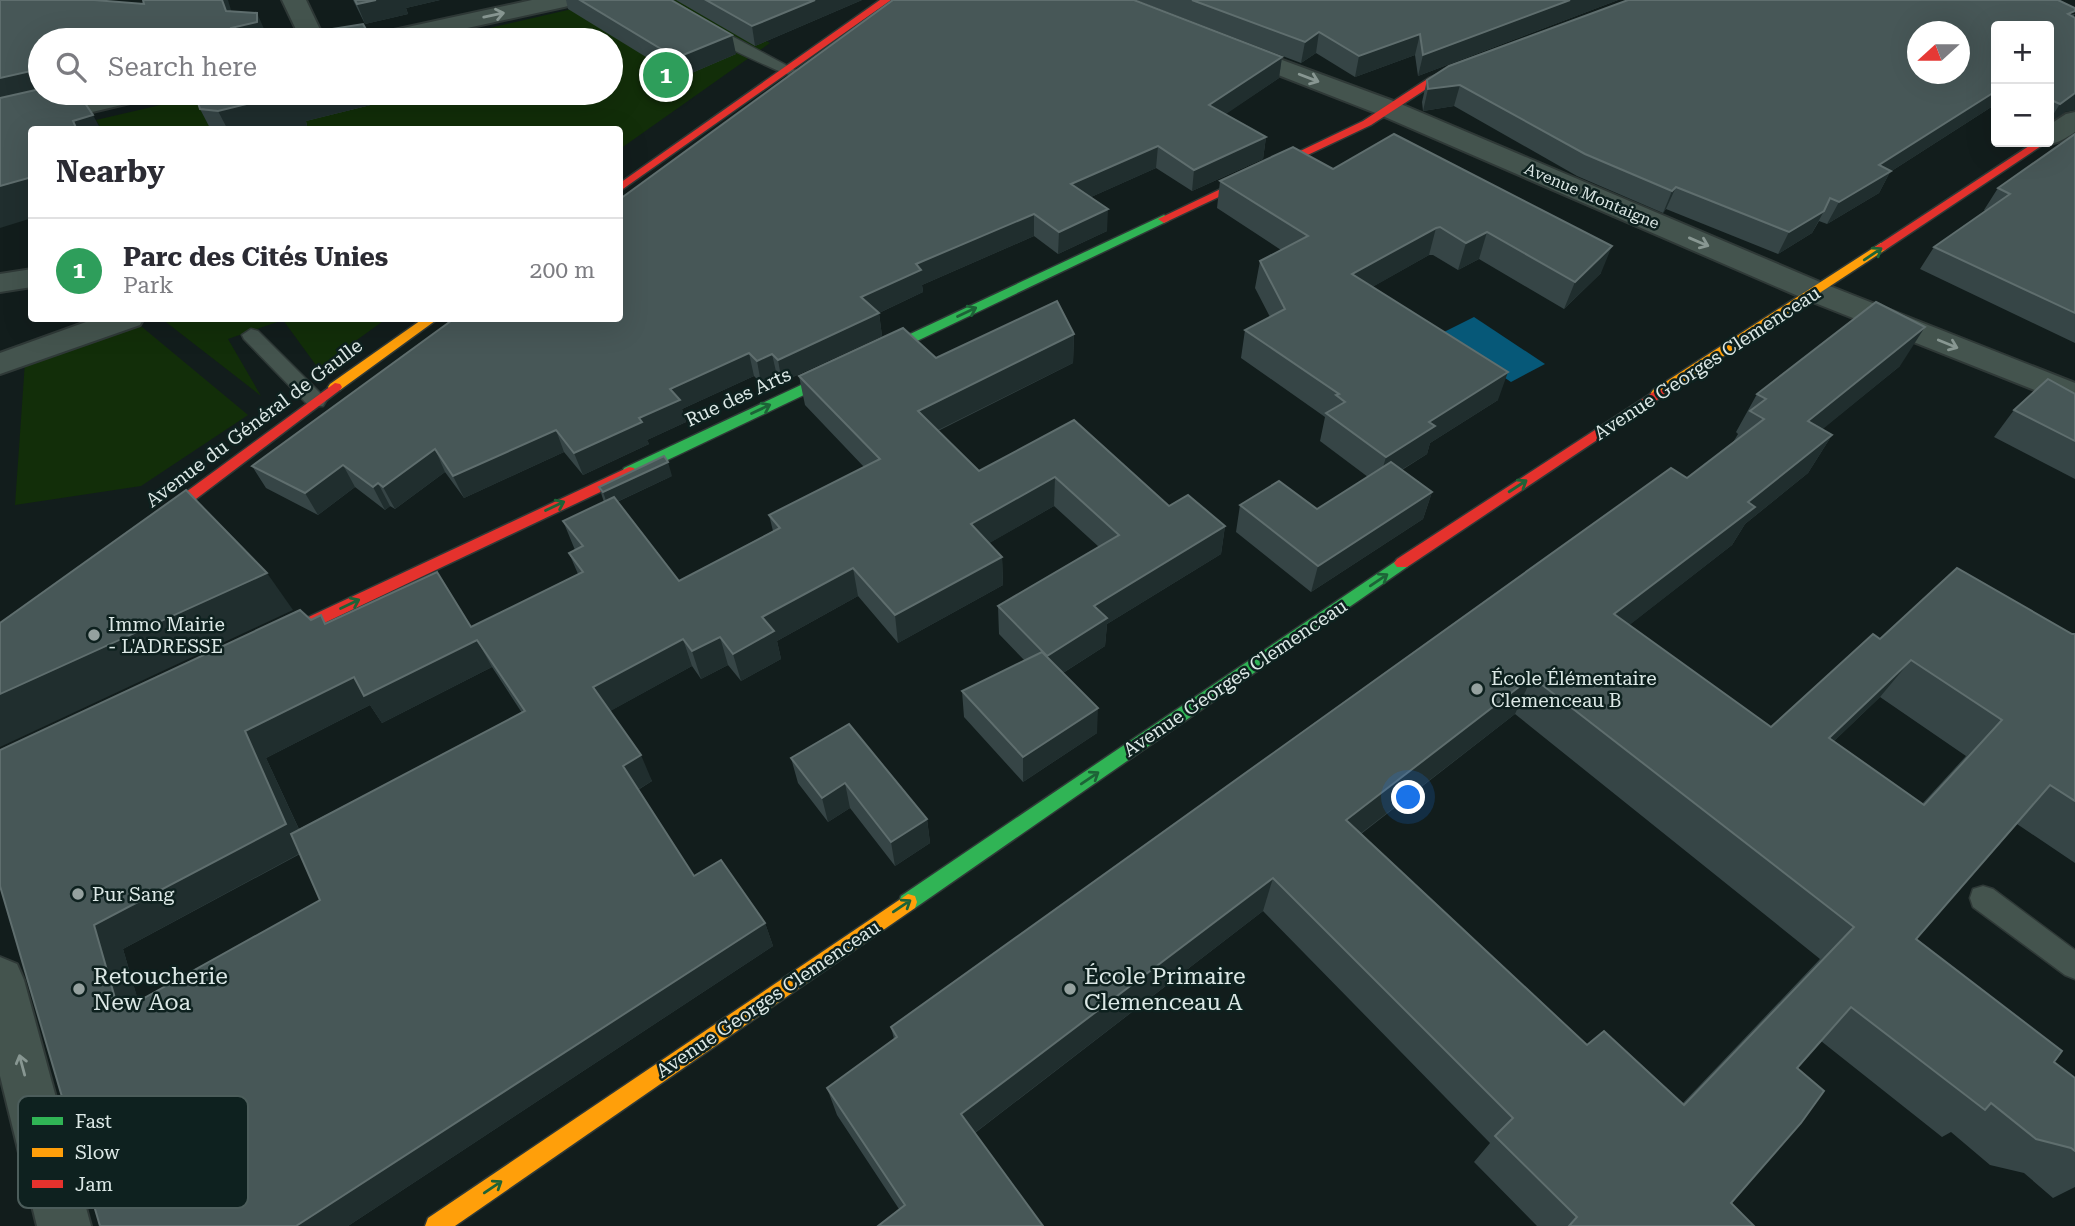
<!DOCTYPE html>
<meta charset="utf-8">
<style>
body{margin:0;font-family:"Roboto Serif",serif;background:#f7f7f7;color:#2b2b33}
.controls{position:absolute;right:21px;top:21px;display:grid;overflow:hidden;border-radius:7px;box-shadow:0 7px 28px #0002}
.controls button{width:63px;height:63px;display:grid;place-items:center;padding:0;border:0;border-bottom:2px solid #e1e1e2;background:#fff;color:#2b2b33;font:35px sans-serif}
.compass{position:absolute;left:1907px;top:21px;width:63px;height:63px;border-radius:50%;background:#fff;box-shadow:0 7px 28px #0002;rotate:249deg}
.you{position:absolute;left:1409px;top:798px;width:24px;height:24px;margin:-18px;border:5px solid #fff;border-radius:50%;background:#1a73e8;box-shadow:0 0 0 10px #1a73e833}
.badge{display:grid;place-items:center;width:46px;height:46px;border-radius:50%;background:#111827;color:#fff;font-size:23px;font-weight:700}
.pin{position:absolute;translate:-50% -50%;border:4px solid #fff;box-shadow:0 2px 7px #0006}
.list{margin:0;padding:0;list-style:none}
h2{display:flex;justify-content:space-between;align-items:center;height:91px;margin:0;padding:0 28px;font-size:30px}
h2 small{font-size:23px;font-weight:400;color:#7c7c81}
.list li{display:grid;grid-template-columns:46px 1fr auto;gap:21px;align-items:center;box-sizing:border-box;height:105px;padding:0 28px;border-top:2px solid #e1e1e2}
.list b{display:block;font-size:26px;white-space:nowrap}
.list p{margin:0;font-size:23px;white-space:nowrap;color:#7c7c81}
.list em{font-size:23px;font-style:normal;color:#7c7c81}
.icon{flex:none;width:38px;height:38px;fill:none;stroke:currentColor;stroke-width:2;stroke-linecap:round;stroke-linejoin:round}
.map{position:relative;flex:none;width:2075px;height:1226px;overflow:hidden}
.search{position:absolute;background:#fff;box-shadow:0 7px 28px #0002;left:28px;top:28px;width:595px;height:77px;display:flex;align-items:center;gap:18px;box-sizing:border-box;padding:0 24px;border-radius:38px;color:#7c7c81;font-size:26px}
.panel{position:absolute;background:#fff;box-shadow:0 7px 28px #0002;left:28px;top:126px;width:595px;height:196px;border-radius:7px}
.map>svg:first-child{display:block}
.green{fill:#122e09}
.water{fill:#065878}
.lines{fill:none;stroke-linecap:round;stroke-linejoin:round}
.lane-casing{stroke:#2f3937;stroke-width:3}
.street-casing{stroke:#2f3937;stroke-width:4}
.fast-casing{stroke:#2f3937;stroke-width:3}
.slow-casing{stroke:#2f3937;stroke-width:3}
.jam-casing{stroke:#2f3937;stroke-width:3}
.lane{fill:#44544e;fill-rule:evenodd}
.street{fill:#44544e;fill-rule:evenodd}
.fast{fill:#30b455;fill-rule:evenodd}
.slow{fill:#ff9f0a;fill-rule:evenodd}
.jam{fill:#e5322d;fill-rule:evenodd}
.wall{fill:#364546;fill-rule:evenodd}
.shaded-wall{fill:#202e2e}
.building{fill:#475757;stroke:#5f6e6e;stroke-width:2;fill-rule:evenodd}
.oneway{stroke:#889792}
.oneway2{stroke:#1d6337}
.poi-dot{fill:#95a19f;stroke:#0e211f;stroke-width:2.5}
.labels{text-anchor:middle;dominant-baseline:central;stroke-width:5;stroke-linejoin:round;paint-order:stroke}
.far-street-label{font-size:16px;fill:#dce8e6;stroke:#0e211f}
.street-label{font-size:19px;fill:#dce8e6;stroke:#0e211f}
.poi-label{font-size:19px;fill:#dce8e6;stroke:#0e211f;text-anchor:start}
.near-poi-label{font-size:23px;fill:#dce8e6;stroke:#0e211f;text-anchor:start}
.key{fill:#0e211f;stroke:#4c5d5b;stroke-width:2}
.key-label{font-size:19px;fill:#dce8e6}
</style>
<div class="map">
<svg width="2075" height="1226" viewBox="0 0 2075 1226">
<rect width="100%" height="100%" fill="#121d1c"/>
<g class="green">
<path d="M 611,0 L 687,0 L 770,43 L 620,149 L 620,130 L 102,130 L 96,120 L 212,93 L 611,93 L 611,40 L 438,40 Z"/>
<path d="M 162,319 L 386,319 L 318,368 L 283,320 L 228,339 L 261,396 Z"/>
<path d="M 136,322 L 248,415 L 141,486 L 15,505 L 25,362 Z"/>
</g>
<path class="water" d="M 1474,317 L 1545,364 L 1511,382 L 1440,334 Z"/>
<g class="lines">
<defs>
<g id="lane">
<path d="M 655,0 L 671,0 L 713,26 L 795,70 L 788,74 L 783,73 C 749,58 679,26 655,0 Z"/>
<path d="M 251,329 L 258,331 L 323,396 L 326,401 L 323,406 L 309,406 L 244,339 L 242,335 Z"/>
<path d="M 1983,886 L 1993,889 L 2075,950 L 2075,979 L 2065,975 L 1973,907 L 1970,898 L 1973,889 Z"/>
</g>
<g id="street">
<path d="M 282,0 L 306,0 L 325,40 L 301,40 Z"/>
<path d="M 532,0 L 576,0 L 572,5 L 564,7 L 412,40 L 368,40 L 371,35 L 380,33 Z"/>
<path d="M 1231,41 L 1396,102 L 1827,285 L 2075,383 L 2075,406 L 1805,299 L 1378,114 L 1222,53 L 1219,48 L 1222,43 Z"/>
<path d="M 110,93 L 155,93 L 151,98 L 0,134 L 0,118 Z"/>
<path d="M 2075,112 L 2075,132 C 2063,140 2055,146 2040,143 L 2049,142 L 2049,125 L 2066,114 Z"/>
<path d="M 32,269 L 32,287 L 0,292 L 0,274 Z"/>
<path d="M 97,318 L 144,318 L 140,325 L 0,374 L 0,353 Z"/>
<path d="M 0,957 L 17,964 L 24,980 L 91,1226 L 37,1226 L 0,1076 Z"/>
</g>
<g id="fast">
<path d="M 1164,215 L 1170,219 L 1168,221 L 634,476 L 624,476 L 622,472 L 624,468 Z"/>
<path d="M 1402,557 L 1407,559 L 1410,563 L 1407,567 L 915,908 L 908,910 L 901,908 L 899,902 L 901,896 Z"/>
</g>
<g id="slow">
<path d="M 1881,243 L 1887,247 L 1885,250 L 1663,396 L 1653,396 L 1651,393 L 1653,390 Z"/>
<path d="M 424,318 L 439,318 L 340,390 L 330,390 L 328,387 L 330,384 Z"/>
<path d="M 908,894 L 915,896 L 917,902 L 915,908 L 455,1226 L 425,1226 L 428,1218 Z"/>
</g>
<g id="jam">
<path d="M 880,0 L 891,0 L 620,191 L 620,183 Z"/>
<path d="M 1471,62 L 1480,64 L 1437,82 L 1371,125 L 1168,221 L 1164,223 L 1158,219 L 1363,121 L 1429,78 Z"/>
<path d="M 2035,142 L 2047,142 L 1885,250 L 1881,251 L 1875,247 Z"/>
<path d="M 335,383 L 340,384 L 342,387 L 340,390 L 155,530 L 145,530 L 143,526 L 145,522 Z"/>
<path d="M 1658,389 L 1663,390 L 1665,393 L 1663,396 L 1407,567 L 1397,567 L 1394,563 L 1397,559 Z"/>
<path d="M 629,467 L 634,468 L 636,472 L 634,476 L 280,644 L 268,644 L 266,640 L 268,636 Z"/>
</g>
</defs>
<use href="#lane" class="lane-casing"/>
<use href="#street" class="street-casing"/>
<use href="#fast" class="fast-casing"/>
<use href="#slow" class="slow-casing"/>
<use href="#jam" class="jam-casing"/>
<use href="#lane" class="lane"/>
<use href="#street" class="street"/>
<use href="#fast" class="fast"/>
<use href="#slow" class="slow"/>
<use href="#jam" class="jam"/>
</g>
<g class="wall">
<path d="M 353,0 L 440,0 L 406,8 L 408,14 L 365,24 Z"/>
<path d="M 566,0 L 671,0 L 736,54 L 687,75 L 685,81 L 568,9 Z"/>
<path d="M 676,0 L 862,0 L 755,46 Z"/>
<path d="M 1136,0 L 1618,0 L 1418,76 L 1415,55 L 1355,77 L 1316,53 L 1301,63 Z"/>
<path d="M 2075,14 L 2073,17 L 2065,112 L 2049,123 L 2049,26 L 1996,26 L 1996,104 L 1890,172 L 1879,193 L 1827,224 L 1819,221 L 1812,233 L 1778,254 L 1666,209 L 1663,213 L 1577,176 L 1454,106 L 1423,111 L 1422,102 L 1427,80 Z"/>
<path d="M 1282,57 L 1279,78 L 1225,114 L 1266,137 L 1263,159 L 1192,191 L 1156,168 L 1091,197 L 1107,231 L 1058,254 L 1034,236 L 922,285 L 923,292 L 879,313 L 882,336 L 782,382 L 777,376 L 761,383 L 754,376 L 682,409 L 686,422 L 647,440 L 649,444 L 583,475 L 564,452 L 464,498 L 445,472 L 395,509 L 390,506 L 385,510 L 355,487 L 318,515 L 266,488 L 252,466 Z"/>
<path d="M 195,93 L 397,93 L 399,98 L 306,121 L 307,126 L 295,130 L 211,130 L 200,109 Z"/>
<path d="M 2075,134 L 2075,343 L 1920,269 L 1934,247 L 1985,211 L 1984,210 L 1998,188 Z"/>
<path d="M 1333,169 L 1601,273 L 1564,309 L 1479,259 L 1458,270 L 1433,255 L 1429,255 L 1372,287 L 1498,400 L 1430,443 L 1427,454 L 1402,470 L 1432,492 L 1423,519 L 1311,592 L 1236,532 L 1240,505 L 1317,509 L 1368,477 L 1320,441 L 1325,417 L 1241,358 L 1245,330 L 1270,317 L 1255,288 L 1260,261 L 1281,250 L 1217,208 L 1220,181 Z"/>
<path d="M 1074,334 L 1073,363 L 938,431 L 979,471 L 1074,420 L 1169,506 L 1225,526 L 1221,554 L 1107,624 L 1105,646 L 1063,673 L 1097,733 L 1023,782 L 964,717 L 962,691 L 1025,661 L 999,634 L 998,606 L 1099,547 L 1054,506 L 989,543 L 1002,557 L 1003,585 L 898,643 L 858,596 L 777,641 L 781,659 L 741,681 L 728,665 L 701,679 L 692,666 L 610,711 L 652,781 L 638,790 L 694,876 L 765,923 L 773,946 L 348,1226 L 0,886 L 326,624 L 471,627 L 578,574 L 569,553 L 575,550 L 563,521 L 604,502 L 599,487 L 672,476 L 617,502 L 679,581 L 773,531 L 769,515 L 864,467 L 805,405 L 799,376 L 936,358 ZM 492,667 L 522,713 L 299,829 L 266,758 L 370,705 L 382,723 ZM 300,854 L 320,900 L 138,1001 L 123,949 Z"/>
<path d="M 1900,366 L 1822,429 L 1832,435 L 1808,473 L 1745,524 L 1732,545 L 1629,625 L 1771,727 L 1880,639 L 2075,634 L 2075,863 L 2017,824 L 1916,939 L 2054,1062 L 2075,1078 L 2075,1187 L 2053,1198 L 2024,1173 L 1990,1165 L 1951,1132 L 1942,1137 L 1821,1041 L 1797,1068 L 1731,1203 L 1754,1226 L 1537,1226 L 1474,1162 L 1490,1143 L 1263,911 L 975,1133 L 1043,1226 L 899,1209 L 837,1115 L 827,1088 L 894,1039 L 891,1027 L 1687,478 L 1732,444 L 1738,434 L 1736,432 L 1757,394 ZM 1880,697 L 1966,756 L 1922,804 L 1834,741 ZM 1515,714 L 1820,959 L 1682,1104 L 1587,1045 L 1361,834 Z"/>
<path d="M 2075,394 L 2075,479 L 1994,437 L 2014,410 Z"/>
<path d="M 791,758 L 927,819 L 930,843 L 895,866 L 850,808 L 828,822 L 798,783 Z"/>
</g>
<g class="shaded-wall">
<path d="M 222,0 L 228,0 L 236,27 L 257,13 L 269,40 L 234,40 Z"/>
<path d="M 376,0 L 440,0 L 406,8 L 408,14 L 365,24 L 357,4 Z"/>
<path d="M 815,0 L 862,0 L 755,46 L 752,26 Z"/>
<path d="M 1570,0 L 1618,0 L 1418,76 L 1423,55 Z"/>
<path d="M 1319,32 L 1316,53 L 1301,63 L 1305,42 Z"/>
<path d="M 1420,34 L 1415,55 L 1355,77 L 1359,56 Z"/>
<path d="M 732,35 L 736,54 L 687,75 L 685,81 L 681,61 L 683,55 Z"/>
<path d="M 1282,57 L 1279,78 L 1207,127 L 1209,105 Z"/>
<path d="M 40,69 L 40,93 L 102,93 L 0,115 L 0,78 Z"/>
<path d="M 1460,85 L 1454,106 L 1423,111 L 1428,89 Z"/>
<path d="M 1996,91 L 1996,104 L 1890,172 L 1879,193 L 1827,224 L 1839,202 L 1879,165 Z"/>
<path d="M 292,93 L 397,93 L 399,98 L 306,121 L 307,126 L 295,130 L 228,130 L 218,111 Z"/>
<path d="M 2075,93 L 2075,110 L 2065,112 L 2049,123 L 2049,121 L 2060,104 Z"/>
<path d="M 93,115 L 101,130 L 77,130 L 73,121 Z"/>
<path d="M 1266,137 L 1263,159 L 1192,191 L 1194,170 Z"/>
<path d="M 1158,146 L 1156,168 L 1071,206 L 1071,184 Z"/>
<path d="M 32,177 L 32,218 L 0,228 L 0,186 Z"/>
<path d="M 1676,187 L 1666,209 L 1663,213 L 1672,191 Z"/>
<path d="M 1108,209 L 1107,231 L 1058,254 L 1059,232 Z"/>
<path d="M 1824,211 L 1812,233 L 1778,254 L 1789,232 Z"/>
<path d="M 1034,214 L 1034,236 L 922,285 L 923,292 L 864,320 L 861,297 L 916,264 Z"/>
<path d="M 1436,228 L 1429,255 L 1346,302 L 1352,274 Z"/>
<path d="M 1487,232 L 1479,259 L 1458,270 L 1466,243 Z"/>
<path d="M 1612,246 L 1601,273 L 1564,309 L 1575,282 Z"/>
<path d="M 879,313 L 882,336 L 782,382 L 778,360 Z"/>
<path d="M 1925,327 L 1900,366 L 1785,460 L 1808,421 Z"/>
<path d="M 1074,334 L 1073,363 L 920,439 L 918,411 Z"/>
<path d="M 749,353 L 754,376 L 682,409 L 686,422 L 647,440 L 649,444 L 583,475 L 574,453 L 670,389 Z"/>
<path d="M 772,354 L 777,376 L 761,383 L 757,361 Z"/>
<path d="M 1508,372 L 1498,400 L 1430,443 L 1427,454 L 1378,484 L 1386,457 L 1429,422 Z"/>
<path d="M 556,430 L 564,452 L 464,498 L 453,476 Z"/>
<path d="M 1832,435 L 1808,473 L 1745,524 L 1732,545 L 1595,652 L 1614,614 L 1748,502 Z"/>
<path d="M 435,449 L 445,472 L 395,509 L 383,487 Z"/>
<path d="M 668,462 L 672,476 L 608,506 L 603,492 Z"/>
<path d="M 343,465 L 355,487 L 318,515 L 305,493 Z"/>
<path d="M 1055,477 L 1054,506 L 972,553 L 971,524 Z"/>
<path d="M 378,483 L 390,506 L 385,510 L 373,487 Z"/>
<path d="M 1432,492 L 1423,519 L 1311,592 L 1318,566 Z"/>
<path d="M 1225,526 L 1221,554 L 1107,624 L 1105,646 L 1047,683 L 1047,656 L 1094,606 Z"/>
<path d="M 1002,557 L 1003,585 L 898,643 L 895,615 Z"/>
<path d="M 853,568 L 858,596 L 777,641 L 781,659 L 741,681 L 733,654 L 762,617 Z"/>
<path d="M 267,573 L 293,610 L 0,747 L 0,694 Z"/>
<path d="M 720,637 L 728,665 L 701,679 L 692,651 Z"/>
<path d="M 683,639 L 692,666 L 605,714 L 593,687 Z"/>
<path d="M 477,640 L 492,667 L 382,723 L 370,705 L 266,758 L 308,849 L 123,949 L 148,1034 L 119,1012 L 94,925 L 245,731 L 354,677 Z"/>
<path d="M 1911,660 L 1880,697 L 1800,774 L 1829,738 Z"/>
<path d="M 1532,677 L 1515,714 L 1334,854 L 1346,820 Z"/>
<path d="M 1098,708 L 1097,733 L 1023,782 L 1023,757 Z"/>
<path d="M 641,755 L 652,781 L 634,792 L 623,766 Z"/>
<path d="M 845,783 L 850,808 L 828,822 L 822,798 Z"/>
<path d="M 927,819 L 930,843 L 895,866 L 891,842 Z"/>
<path d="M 1273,878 L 1263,911 L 964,1141 L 961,1114 Z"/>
<path d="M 765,923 L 773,946 L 348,1226 L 296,1226 Z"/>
</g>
<g class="building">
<path d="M 0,0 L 94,0 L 144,4 L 143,0 L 222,0 L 226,11 L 257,13 L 257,22 L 231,28 L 234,40 L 180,40 L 180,39 L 175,40 L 40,40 L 40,69 L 0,78 Z"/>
<path d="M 355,0 L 376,0 L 357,4 Z"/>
<path d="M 580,0 L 671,0 L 732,35 L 683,55 L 681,61 Z"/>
<path d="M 706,0 L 815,0 L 752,26 Z"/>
<path d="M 893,0 L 1134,0 L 1282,57 L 1209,105 L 1266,137 L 1194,170 L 1158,146 L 1071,184 L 1108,209 L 1059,232 L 1034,214 L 916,264 L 921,270 L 861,297 L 879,313 L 778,360 L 772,354 L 757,361 L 749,353 L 670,389 L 680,400 L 639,418 L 642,422 L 574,453 L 556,430 L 453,476 L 435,449 L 383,487 L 378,483 L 373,487 L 343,465 L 305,493 L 252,466 L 455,318 L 620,318 L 620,199 Z"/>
<path d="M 1192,0 L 1570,0 L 1423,55 L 1420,34 L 1359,56 L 1319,32 L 1305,42 Z"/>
<path d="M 1628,0 L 2058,0 L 2075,8 L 2075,11 L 2068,14 L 2075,18 L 2075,93 L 2060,104 L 2049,99 L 2049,26 L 1996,26 L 1996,91 L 1879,165 L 1891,171 L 1839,202 L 1830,198 L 1824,211 L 1789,232 L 1676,187 L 1672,191 L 1585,154 L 1460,85 L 1428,89 L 1427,80 L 1449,66 ZM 1917,32 L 1959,32 L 1959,74 L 1917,74 Z"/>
<path d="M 363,24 L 372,40 L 263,40 Z"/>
<path d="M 40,89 L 40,93 L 78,93 L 93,115 L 73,121 L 77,130 L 32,130 L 32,177 L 0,186 L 0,98 Z"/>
<path d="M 195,93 L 292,93 L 218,111 L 200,109 Z"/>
<path d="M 1394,134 L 1612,246 L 1575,282 L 1487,232 L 1466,243 L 1440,227 L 1436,228 L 1352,274 L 1508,372 L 1429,422 L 1435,426 L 1386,457 L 1326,413 L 1345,402 L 1336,395 L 1339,394 L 1245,330 L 1285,309 L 1260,261 L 1308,236 L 1220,181 L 1293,147 L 1333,169 Z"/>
<path d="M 2075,134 L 2075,313 L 1934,247 L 2010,194 L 1998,188 Z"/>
<path d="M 1057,301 L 1074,334 L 918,411 L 979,471 L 1074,420 L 1169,506 L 1188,495 L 1225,526 L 1094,606 L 1107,618 L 1047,656 L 998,606 L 1119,535 L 1055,477 L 971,524 L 1002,557 L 895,615 L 853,568 L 762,617 L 774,631 L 733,654 L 720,637 L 692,651 L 683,639 L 593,687 L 641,755 L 623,766 L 694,876 L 721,860 L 765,923 L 296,1226 L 100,1226 L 0,886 L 0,750 L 300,610 L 311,620 L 321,615 L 325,624 L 437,572 L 471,627 L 583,572 L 569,553 L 583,546 L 563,521 L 614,497 L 679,581 L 780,528 L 769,515 L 880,459 L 799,376 L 903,328 L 936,358 ZM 477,640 L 525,711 L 291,834 L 320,900 L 119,1012 L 94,925 L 286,824 L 245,731 L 354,677 L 364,696 Z"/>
<path d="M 1876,302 L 1925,327 L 1808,421 L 1832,435 L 1748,502 L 1755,507 L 1614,614 L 1771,727 L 1873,634 L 1880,639 L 1957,568 L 2072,634 L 2075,634 L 2075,801 L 2050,785 L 1916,939 L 2062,1051 L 2054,1062 L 2075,1078 L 2075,1151 L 2071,1148 L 2036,1139 L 1991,1103 L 1985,1110 L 1851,1007 L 1797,1068 L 1824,1091 L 1801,1123 L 1731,1203 L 1754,1226 L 1569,1226 L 1577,1217 L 1495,1136 L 1513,1118 L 1273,878 L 961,1114 L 1043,1226 L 878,1226 L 905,1205 L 827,1088 L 897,1037 L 891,1027 L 1671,468 L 1687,478 L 1764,419 L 1750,411 L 1766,399 L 1757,394 ZM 1911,660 L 2002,720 L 1924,805 L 1829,738 ZM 1532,677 L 1854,927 L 1684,1105 L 1604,1031 L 1587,1045 L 1346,820 Z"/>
<path d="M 2048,379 L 2075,394 L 2075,441 L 2014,410 Z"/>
<path d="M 664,456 L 668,462 L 603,492 L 599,487 Z"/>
<path d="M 1391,462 L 1432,492 L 1318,566 L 1240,505 L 1279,481 L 1317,509 Z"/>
<path d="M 186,490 L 267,573 L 0,694 L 0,623 Z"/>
<path d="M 1042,652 L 1098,708 L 1023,757 L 962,691 Z"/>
<path d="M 849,724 L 927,819 L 891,842 L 845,783 L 822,798 L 791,758 Z"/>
</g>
<defs><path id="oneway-shaft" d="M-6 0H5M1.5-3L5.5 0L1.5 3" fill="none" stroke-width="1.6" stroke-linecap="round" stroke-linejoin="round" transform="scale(1.75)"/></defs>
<g class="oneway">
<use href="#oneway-shaft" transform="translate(494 15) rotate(-12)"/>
<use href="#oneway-shaft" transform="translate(1309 78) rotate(21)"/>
<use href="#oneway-shaft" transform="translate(1699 242) rotate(23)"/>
<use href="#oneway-shaft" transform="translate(1948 344) rotate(22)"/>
<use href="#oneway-shaft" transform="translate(22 1065) rotate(-105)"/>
</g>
<g class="oneway2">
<use href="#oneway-shaft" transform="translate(1873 254) rotate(-34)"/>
<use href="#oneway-shaft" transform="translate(967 312) rotate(-25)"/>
<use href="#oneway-shaft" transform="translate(761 409) rotate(-25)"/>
<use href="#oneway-shaft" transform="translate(1518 486) rotate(-33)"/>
<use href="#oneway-shaft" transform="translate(555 506) rotate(-25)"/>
<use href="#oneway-shaft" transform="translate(1379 580) rotate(-34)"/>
<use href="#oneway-shaft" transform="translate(350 604) rotate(-25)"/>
<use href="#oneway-shaft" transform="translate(1090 778) rotate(-34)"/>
<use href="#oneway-shaft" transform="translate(902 906) rotate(-34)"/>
<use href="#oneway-shaft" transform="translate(493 1187) rotate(-34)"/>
</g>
<g class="poi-dot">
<circle cx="94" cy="635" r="7"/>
<circle cx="1477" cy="689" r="7"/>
<circle cx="78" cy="894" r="7"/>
<circle cx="79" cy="989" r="7"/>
<circle cx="1070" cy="989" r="7"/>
</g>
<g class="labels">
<g class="far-street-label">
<text transform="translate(1592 196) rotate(23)">Avenue Montaigne</text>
</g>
<g class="street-label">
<text transform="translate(1707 363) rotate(-33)">Avenue Georges Clemenceau</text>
<text transform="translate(738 397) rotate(-25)">Rue des Arts</text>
<text transform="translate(254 423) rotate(-37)">Avenue du Général de Gaulle</text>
<text transform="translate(1235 678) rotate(-34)">Avenue Georges Clemenceau</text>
<text transform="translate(768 999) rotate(-34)">Avenue Georges Clemenceau</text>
</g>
<g class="poi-label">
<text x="108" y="624">Immo Mairie<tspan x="108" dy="22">- L'ADRESSE</tspan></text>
<text x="1491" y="678">École Élémentaire<tspan x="1491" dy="22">Clemenceau B</tspan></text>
<text x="92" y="894">Pur Sang</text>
</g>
<g class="near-poi-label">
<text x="93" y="976">Retoucherie<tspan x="93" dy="26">New Aoa</tspan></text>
<text x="1084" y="976">École Primaire<tspan x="1084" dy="26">Clemenceau A</tspan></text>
</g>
</g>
<rect x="18" y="1096" width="230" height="112" rx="10" class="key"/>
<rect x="32" y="1117" width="31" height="8" fill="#30b455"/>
<rect x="32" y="1148" width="31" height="9" fill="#ff9f0a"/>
<rect x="32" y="1180" width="31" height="8" fill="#e5322d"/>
<g class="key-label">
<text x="75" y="1128">Fast</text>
<text x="75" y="1159">Slow</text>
<text x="75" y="1191">Jam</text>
</g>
</svg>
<div class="controls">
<button>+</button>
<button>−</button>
</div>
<svg class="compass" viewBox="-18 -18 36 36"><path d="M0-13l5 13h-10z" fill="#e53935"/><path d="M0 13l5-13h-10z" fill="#7c7c81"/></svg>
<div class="you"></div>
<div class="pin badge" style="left:666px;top:75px;background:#2e9e5b">1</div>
<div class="search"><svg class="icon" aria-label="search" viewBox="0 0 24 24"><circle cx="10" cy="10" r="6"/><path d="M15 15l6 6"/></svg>Search here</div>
<section class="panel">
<h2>Nearby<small></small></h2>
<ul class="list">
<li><span class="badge" style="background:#2e9e5b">1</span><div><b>Parc des Cités Unies</b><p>Park</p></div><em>200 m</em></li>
</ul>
</section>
</div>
